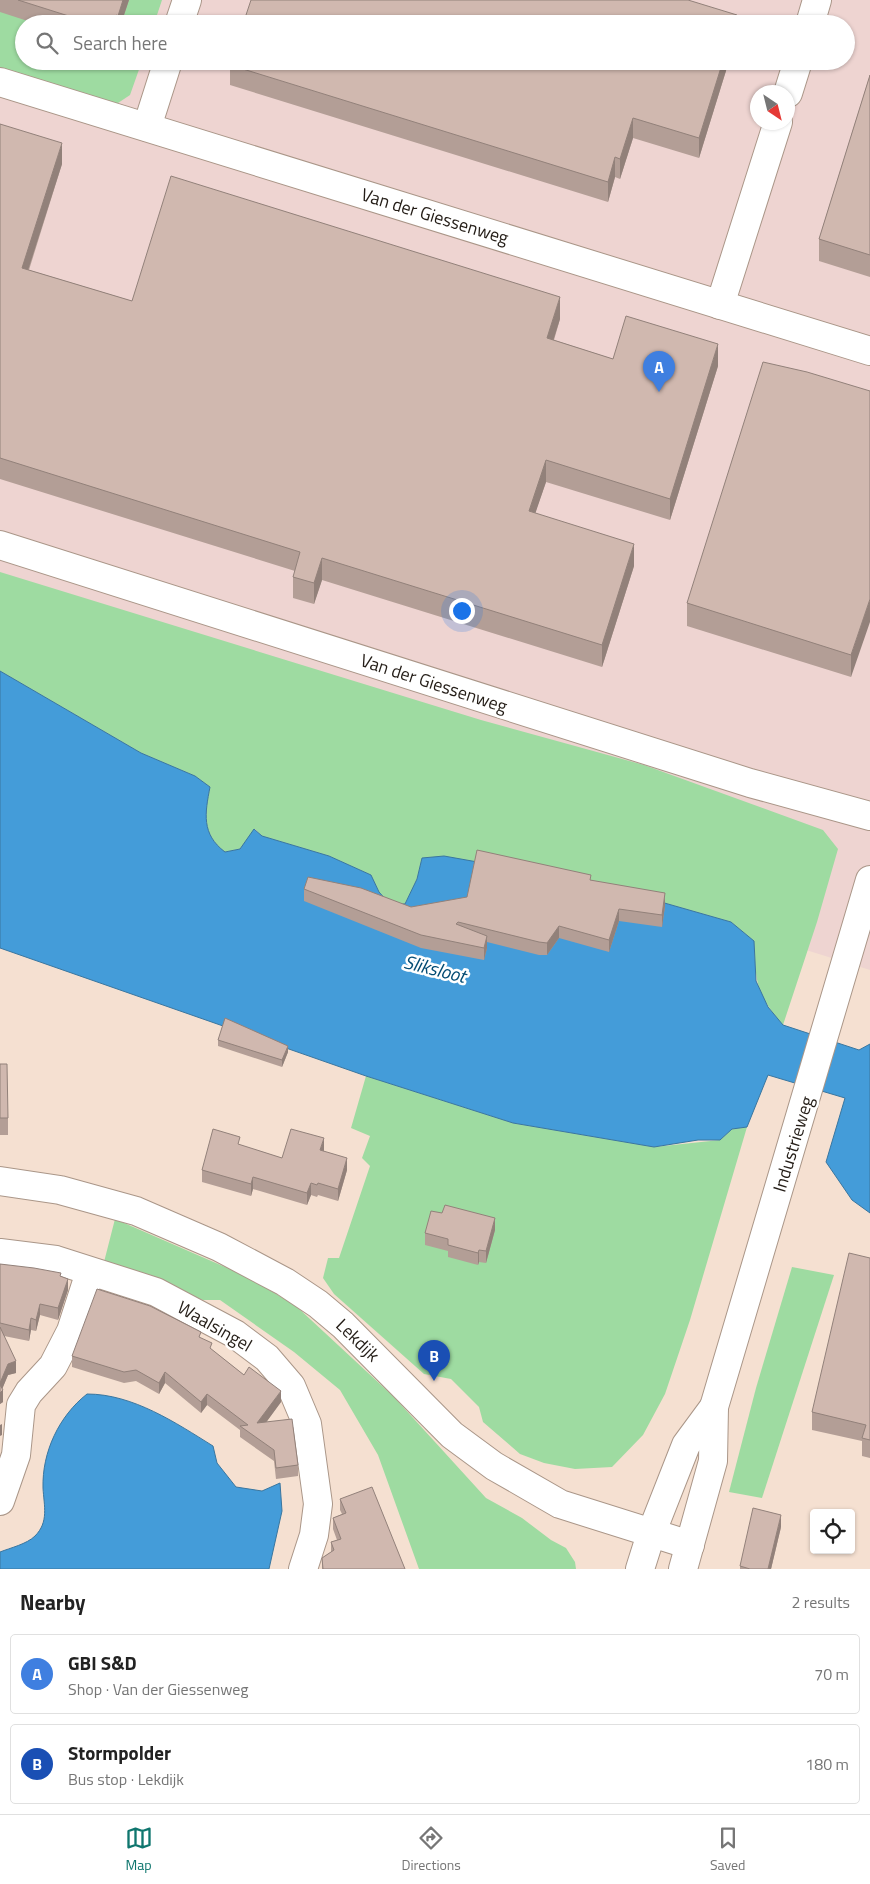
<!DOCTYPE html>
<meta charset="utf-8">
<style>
body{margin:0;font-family:"Titillium Web",sans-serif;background:#f6f6f6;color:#222}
.controls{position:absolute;right:15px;bottom:15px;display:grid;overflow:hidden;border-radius:5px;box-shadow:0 1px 4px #0004}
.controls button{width:45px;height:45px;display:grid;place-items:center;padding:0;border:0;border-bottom:1px solid #e0e0e0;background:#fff;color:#222;font:25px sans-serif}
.compass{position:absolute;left:750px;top:85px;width:45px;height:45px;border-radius:50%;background:#fff;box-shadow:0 1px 4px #0004;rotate:145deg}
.you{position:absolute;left:461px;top:610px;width:18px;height:18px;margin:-12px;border:4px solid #fff;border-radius:50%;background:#1a73e8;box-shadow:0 0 0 8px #1a73e833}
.badge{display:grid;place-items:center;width:32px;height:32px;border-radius:50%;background:#0f766e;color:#fff;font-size:16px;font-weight:700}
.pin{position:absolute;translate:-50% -41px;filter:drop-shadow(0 1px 2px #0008)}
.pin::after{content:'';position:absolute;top:26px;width:18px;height:15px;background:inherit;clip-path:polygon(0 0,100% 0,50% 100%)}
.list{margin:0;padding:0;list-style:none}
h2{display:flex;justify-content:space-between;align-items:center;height:65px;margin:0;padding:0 20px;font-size:21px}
h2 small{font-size:16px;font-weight:400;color:#767676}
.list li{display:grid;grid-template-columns:32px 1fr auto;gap:15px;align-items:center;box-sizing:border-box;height:80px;margin:0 10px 10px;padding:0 10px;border:1px solid #e0e0e0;border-radius:5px}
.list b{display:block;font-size:19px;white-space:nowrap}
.list p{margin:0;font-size:16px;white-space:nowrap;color:#767676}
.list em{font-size:16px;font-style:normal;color:#767676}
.icon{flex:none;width:28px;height:28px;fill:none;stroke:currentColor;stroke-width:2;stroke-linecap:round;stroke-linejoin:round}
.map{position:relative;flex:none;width:870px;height:1569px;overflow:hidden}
.search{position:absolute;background:#fff;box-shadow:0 1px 4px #0004;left:15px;right:15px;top:15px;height:55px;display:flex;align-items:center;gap:12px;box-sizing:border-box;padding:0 18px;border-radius:28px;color:#767676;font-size:19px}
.sheet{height:245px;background:#fff}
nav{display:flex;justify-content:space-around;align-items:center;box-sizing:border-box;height:70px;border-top:1px solid #e0e0e0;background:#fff;font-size:14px;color:#767676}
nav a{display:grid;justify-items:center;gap:2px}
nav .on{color:#0f766e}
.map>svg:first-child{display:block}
.industrial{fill:#eed4d1;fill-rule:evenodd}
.green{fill:#9edba1}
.water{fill:#449cd9;stroke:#3a769f}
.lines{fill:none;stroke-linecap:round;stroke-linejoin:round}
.minor-casing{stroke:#aa9688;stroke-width:30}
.minor{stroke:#fff;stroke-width:28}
.wall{fill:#b39e96}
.shaded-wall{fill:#92817a}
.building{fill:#d0b8af;stroke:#92817a}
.labels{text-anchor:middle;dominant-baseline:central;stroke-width:5;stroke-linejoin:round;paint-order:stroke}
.street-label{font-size:18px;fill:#241d17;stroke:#fff}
.water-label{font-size:19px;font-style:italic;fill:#044c74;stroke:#fff}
</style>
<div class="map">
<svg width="870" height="1569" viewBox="0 0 870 1569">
<rect width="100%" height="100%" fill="#f5e0d1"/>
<path class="industrial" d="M 0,0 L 870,0 L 870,970 L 650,901 L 0,686 ZM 24,24 L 846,24 L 846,61 L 24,61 ZM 758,92 L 788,92 L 788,122 L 758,122 Z"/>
<g class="green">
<path d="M 0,0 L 162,0 L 154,24 L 24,24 L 24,61 L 142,61 L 130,95 L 115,105 L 0,69 Z"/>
<path d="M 0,572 L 481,720 L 644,765 L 823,830 L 838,849 L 817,922 L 783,1025 C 755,993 756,982 754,941 L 731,922 L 640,896 L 422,858 L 417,879 L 405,904 L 390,904 L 379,892 L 371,875 L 329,856 L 262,836 L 255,829 L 240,849 L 225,852 C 201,834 205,813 210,787 L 195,776 L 141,753 L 0,671 Z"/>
<path d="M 366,1076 L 513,1123 L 654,1147 L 720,1140 L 732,1129 L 747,1127 L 690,1320 L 665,1394 L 643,1435 L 612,1467 L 575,1469 L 544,1463 L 520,1454 L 483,1422 L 479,1407 L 451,1379 L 424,1374 L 334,1294 L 323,1278 L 328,1258 L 339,1258 L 370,1166 L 362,1158 L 370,1136 L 351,1128 Z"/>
<path d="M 115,1219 L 248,1277 L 296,1306 L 394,1397 L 486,1498 L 522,1518 L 551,1540 L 566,1548 L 575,1562 L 576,1569 L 419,1569 L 378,1455 L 340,1390 L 294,1352 L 220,1300 L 203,1300 L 104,1262 Z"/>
<path d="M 792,1267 L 834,1275 L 762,1498 L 729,1492 L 756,1388 Z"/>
</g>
<g class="water">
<path d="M 0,671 L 141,753 L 195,776 L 210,787 C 205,813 201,834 225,852 L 240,849 L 254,829 L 262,836 L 329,856 L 371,875 L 379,892 L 390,904 L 405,904 L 417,879 L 422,858 L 444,856 L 539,873 L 640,896 L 731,922 L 754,941 L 756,981 L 768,1007 L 783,1025 L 859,1050 L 870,1044 L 870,1213 L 852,1200 L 826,1162 L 845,1098 L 768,1075 L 747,1127 L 732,1129 L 720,1140 L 698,1140 L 654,1147 L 513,1123 L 366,1076 L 0,948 Z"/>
<path d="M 87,1394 C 133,1394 176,1423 213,1446 L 217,1463 L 236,1487 L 262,1491 L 280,1483 L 282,1511 L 269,1569 L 0,1569 L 0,1552 C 10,1548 27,1544 35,1536 C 49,1522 44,1506 43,1488 C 42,1452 59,1416 87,1394 Z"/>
</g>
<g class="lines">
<defs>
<g id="minor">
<path d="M 179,24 L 187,0"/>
<path d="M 810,24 L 817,0"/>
<path d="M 0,82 L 870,351"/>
<path d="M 788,93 L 798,61"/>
<path d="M 147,127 L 168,61"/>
<path d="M 720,305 L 778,122"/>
<path d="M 0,545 L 750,783 L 870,816"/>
<path d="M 0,1181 L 60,1190 L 136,1211 L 219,1247 L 285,1282 L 318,1304 L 343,1325 L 452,1435 L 494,1466 L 560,1504 L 690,1545"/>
<path d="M 0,1253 L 56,1260 L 156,1292 L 235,1334 L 267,1358 L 291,1386 L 307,1424 L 318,1504 L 314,1535 L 303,1569"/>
<path d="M 0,1501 L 16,1455 L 21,1405 L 29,1392 L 53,1366 L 71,1331 L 90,1272"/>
<path d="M 640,1569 L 651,1534 L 686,1445 L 714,1407"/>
<path d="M 683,1569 L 713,1461 L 714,1407 L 870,880"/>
</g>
</defs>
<use href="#minor" class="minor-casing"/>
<use href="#minor" class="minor"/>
</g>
<g class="wall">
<path d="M 0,0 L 129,0 L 121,24 L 37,24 L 0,12 Z"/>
<path d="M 232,61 L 729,61 L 699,158 L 633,138 L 620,179 L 615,177 L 608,202 L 230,85 L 230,65 Z"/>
<path d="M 870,75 L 870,277 L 819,261 L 819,239 Z"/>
<path d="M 0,124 L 62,164 L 29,270 L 132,301 L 560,319 L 554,340 L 613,359 L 718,366 L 670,520 L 546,482 L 535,513 L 634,566 L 602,667 L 322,580 L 314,604 L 293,598 L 293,577 L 295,571 L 0,479 Z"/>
<path d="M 870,391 L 851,677 L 687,626 L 687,603 Z"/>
<path d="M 591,880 L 665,906 L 662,927 L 619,921 L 609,952 L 559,938 L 547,955 L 539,955 L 487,942 L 487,948 L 484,960 L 421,948 L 304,901 L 304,889 L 411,907 Z"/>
<path d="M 218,1040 L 288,1052 L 282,1067 L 218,1046 Z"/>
<path d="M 0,1064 L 8,1118 L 8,1135 L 0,1135 Z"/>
<path d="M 240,1145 L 282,1158 L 324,1150 L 324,1151 L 347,1170 L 338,1201 L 318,1195 L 317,1197 L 311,1195 L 307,1205 L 253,1189 L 251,1196 L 202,1182 L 202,1170 Z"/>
<path d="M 495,1230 L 486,1263 L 479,1262 L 478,1265 L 448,1257 L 448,1251 L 425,1245 L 425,1233 Z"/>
<path d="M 870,1258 L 870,1458 L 862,1456 L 862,1441 L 812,1430 L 812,1412 Z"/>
<path d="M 0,1264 L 61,1276 L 68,1290 L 58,1320 L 40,1315 L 36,1331 L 31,1330 L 29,1341 L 4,1336 L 16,1373 L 8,1375 L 2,1389 L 3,1402 L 0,1404 Z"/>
<path d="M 201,1338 L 212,1350 L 244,1375 L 281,1402 L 266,1422 L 298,1465 L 298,1476 L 276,1479 L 274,1461 L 240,1437 L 240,1430 L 207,1405 L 201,1413 L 165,1383 L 159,1394 L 136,1381 L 124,1383 L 72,1367 L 72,1356 Z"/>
<path d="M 340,1499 L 405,1569 L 322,1569 L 322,1558 L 331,1552 L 331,1542 L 337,1540 L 333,1529 L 333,1518 L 342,1514 L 340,1510 Z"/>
<path d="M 781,1527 L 771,1569 L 740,1569 L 740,1566 Z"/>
</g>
<g class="shaded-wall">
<path d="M 123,0 L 129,0 L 121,24 L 118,24 L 118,16 Z"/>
<path d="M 116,15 L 116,24 L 113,24 Z"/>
<path d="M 737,15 L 737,24 L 734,24 Z"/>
<path d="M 723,61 L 729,61 L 699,158 L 699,138 Z"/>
<path d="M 633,118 L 633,138 L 620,179 L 620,159 Z"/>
<path d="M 62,143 L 62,164 L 22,289 L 22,268 Z"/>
<path d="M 615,157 L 615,177 L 608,202 L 608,182 Z"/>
<path d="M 560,297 L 560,319 L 547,360 L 547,338 Z"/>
<path d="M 718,344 L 718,366 L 670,520 L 670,499 Z"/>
<path d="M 546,460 L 546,482 L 529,532 L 529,511 Z"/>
<path d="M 634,544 L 634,566 L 602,667 L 602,645 Z"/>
<path d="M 322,558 L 322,580 L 314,604 L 314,583 Z"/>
<path d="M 870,599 L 870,622 L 851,677 L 851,655 Z"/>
<path d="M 665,893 L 665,906 L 662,927 L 662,915 Z"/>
<path d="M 619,909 L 619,921 L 609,952 L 609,940 Z"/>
<path d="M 559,926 L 559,938 L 547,955 L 547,943 Z"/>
<path d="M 487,936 L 487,948 L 484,960 L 484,948 Z"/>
<path d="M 288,1046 L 288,1052 L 282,1067 L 282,1060 Z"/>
<path d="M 324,1138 L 324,1150 L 320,1162 L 320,1150 Z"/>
<path d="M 347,1158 L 347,1170 L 338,1201 L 338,1189 Z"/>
<path d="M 253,1177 L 253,1189 L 251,1196 L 251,1184 Z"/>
<path d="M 311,1183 L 311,1195 L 307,1205 L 307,1193 Z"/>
<path d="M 495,1218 L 495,1230 L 486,1263 L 486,1251 Z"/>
<path d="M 479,1250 L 479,1262 L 478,1265 L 478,1253 Z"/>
<path d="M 68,1279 L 68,1290 L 58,1320 L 58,1308 Z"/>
<path d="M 40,1304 L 40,1315 L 36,1331 L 36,1320 Z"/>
<path d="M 31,1318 L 31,1330 L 29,1341 L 29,1330 Z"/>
<path d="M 16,1361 L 16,1373 L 8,1375 L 1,1392 L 3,1390 L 3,1402 L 0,1404 L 0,1383 L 8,1364 Z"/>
<path d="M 165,1372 L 165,1383 L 159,1394 L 159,1383 Z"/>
<path d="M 281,1391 L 281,1402 L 257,1435 L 257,1423 Z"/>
<path d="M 207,1394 L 207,1405 L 201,1413 L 201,1402 Z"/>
<path d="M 2,1424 L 2,1435 L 0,1436 L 0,1425 Z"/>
<path d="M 781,1515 L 781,1527 L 771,1569 L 768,1569 Z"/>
</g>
<g class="building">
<path d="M 18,0 L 123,0 L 118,16 L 116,15 L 113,24 L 94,24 Z"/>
<path d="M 251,0 L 688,0 L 737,15 L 734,24 L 243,24 Z"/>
<path d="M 232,61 L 723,61 L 699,138 L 633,118 L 620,159 L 615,157 L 608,182 L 230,65 Z"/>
<path d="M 870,75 L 870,255 L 819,239 Z"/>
<path d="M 0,124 L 62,143 L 22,268 L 132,301 L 171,176 L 560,297 L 547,338 L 613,359 L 626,316 L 718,344 L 670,499 L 546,460 L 529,511 L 634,544 L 602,645 L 322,558 L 314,583 L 293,577 L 300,552 L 0,458 Z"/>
<path d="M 763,362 L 807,372 L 870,391 L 870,599 L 851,655 L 687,603 Z"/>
<path d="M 477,850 L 591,875 L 590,880 L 665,893 L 662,915 L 619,909 L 609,940 L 559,926 L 547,943 L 539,942 L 458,922 L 456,924 L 487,936 L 484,948 L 421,935 L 304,889 L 308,877 L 361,888 L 411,907 L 467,897 Z"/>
<path d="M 225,1018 L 288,1046 L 282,1060 L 218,1040 Z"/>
<path d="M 0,1064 L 7,1064 L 8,1118 L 0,1118 Z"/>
<path d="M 213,1129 L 240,1137 L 238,1144 L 282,1158 L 291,1129 L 324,1138 L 320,1150 L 347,1158 L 338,1189 L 318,1183 L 317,1185 L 311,1183 L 307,1193 L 253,1177 L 251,1184 L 202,1170 Z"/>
<path d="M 445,1205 L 495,1218 L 486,1251 L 479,1250 L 478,1253 L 448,1245 L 448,1239 L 425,1233 L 431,1211 L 442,1213 Z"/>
<path d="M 849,1253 L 870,1258 L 870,1440 L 862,1438 L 866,1425 L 812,1412 Z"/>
<path d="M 0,1264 L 34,1268 L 61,1273 L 60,1276 L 68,1279 L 58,1308 L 40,1304 L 36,1320 L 31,1318 L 29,1330 L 0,1323 Z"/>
<path d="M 97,1289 L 150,1306 L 201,1332 L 199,1337 L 212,1343 L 210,1348 L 244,1375 L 249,1367 L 281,1391 L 257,1423 L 292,1419 L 298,1465 L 276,1468 L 274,1450 L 240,1426 L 248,1425 L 207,1394 L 201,1402 L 165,1372 L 159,1383 L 136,1370 L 124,1372 L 72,1356 Z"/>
<path d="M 0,1327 L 16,1361 L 8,1364 L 0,1383 Z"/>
<path d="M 0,1385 L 3,1390 L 0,1393 Z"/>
<path d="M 372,1487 L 405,1569 L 323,1569 L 322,1558 L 334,1550 L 331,1542 L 341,1539 L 333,1518 L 346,1513 L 340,1499 Z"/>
<path d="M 753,1508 L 781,1515 L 768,1569 L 750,1569 L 740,1566 Z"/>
</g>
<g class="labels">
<g class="street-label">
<text transform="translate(435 216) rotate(17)">Van der Giessenweg</text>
<text transform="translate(434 683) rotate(18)">Van der Giessenweg</text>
<text transform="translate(793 1144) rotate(-73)">Industrieweg</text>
<text transform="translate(215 1326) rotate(30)">Waalsingel</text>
<text transform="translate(358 1340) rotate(44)">Lekdijk</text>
</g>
<g class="water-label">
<text transform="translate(435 968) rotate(14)">Sliksloot</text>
</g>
</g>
</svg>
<div class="controls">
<button><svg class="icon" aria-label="locate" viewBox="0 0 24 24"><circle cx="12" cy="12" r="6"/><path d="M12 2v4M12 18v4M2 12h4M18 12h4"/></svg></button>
</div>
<svg class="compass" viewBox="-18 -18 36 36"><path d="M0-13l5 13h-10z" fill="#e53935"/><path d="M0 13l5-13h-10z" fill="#767676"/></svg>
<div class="you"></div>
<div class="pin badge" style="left:659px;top:392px;background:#3f7fe0">A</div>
<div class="pin badge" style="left:434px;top:1381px;background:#1a4fb4">B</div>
<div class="search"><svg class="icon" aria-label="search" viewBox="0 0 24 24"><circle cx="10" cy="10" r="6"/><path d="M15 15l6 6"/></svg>Search here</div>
</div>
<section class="sheet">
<h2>Nearby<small>2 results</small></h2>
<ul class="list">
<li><span class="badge" style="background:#3f7fe0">A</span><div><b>GBI S&amp;D</b><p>Shop · Van der Giessenweg</p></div><em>70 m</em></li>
<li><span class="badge" style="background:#1a4fb4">B</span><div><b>Stormpolder</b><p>Bus stop · Lekdijk</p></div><em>180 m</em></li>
</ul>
</section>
<nav>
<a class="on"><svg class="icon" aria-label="map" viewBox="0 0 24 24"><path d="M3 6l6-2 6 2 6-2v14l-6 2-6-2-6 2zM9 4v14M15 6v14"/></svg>Map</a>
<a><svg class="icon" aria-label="directions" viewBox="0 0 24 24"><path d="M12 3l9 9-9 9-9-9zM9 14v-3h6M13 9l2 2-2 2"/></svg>Directions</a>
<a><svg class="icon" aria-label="saved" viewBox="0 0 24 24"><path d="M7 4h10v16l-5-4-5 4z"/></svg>Saved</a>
</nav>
